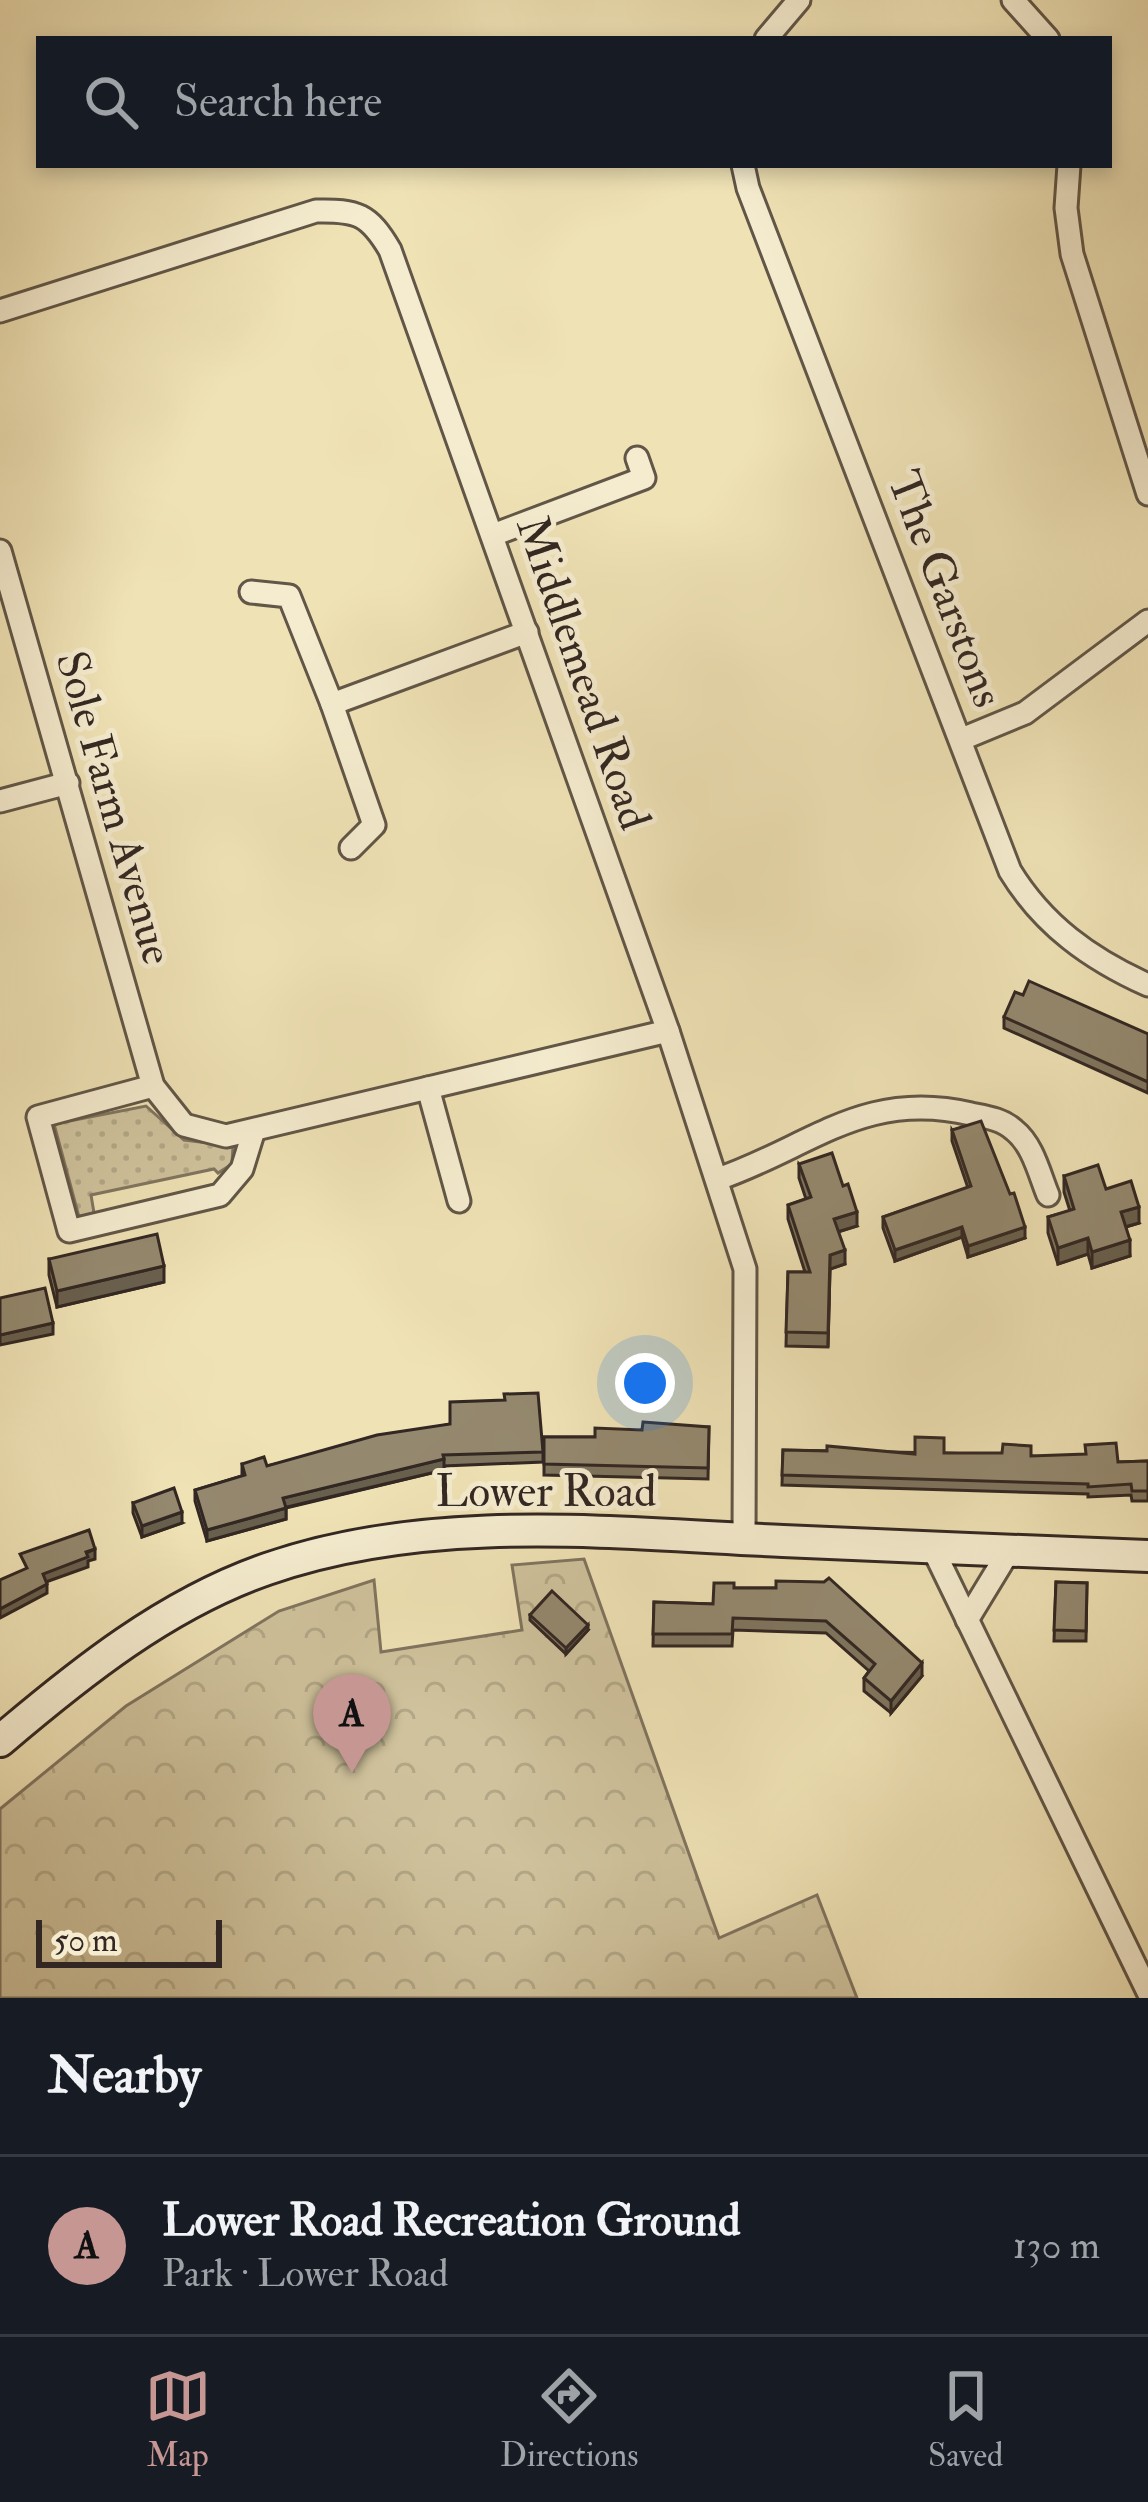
<!DOCTYPE html>
<meta charset="utf-8">
<style>
body{margin:0;font-family:"IM FELL Double Pica",serif;background:#242831;color:#f1f3f6}
.scale{position:absolute;left:36px;bottom:30px;width:186px;box-sizing:border-box;padding-left:12px;border:6px solid #322722;border-top:0;font-size:33px;line-height:42px;white-space:nowrap;color:#322722;-webkit-text-stroke:9px #f5eccf;paint-order:stroke}
.you{position:absolute;left:645px;top:1383px;width:42px;height:42px;margin:-30px;border:9px solid #fff;border-radius:50%;background:#1a73e8;box-shadow:0 0 0 18px #1a73e833}
.badge{display:grid;place-items:center;width:78px;height:78px;border-radius:50%;background:#c59692;color:#111;font-size:39px;font-weight:700}
.pin{position:absolute;translate:-50% -99px;filter:drop-shadow(0 3px 6px #0008)}
.pin::after{content:'';position:absolute;top:63px;width:42px;height:36px;background:inherit;clip-path:polygon(0 0,100% 0,50% 100%)}
.list{margin:0;padding:0;list-style:none}
h2{display:flex;justify-content:space-between;align-items:center;height:156px;margin:0;padding:0 48px;font-size:51px}
h2 small{font-size:39px;font-weight:400;color:#9ea1a6}
.list li{display:grid;grid-template-columns:78px 1fr auto;gap:36px;align-items:center;box-sizing:border-box;height:180px;padding:0 48px;border-top:3px solid #363941}
.list b{display:block;font-size:45px;white-space:nowrap}
.list p{margin:0;font-size:39px;white-space:nowrap;color:#9ea1a6}
.list em{font-size:39px;font-style:normal;color:#9ea1a6}
.icon{flex:none;width:66px;height:66px;fill:none;stroke:currentColor;stroke-width:2;stroke-linecap:round;stroke-linejoin:round}
.map{position:relative;flex:none;width:1148px;height:1998px;overflow:hidden}
.search{position:absolute;background:#171b24;box-shadow:0 6px 18px #0003;left:36px;right:36px;top:36px;height:132px;display:flex;align-items:center;gap:30px;box-sizing:border-box;padding:0 42px;border-radius:0px;color:#9ea1a6;font-size:45px}
.sheet{height:336px;background:#171b24}
nav{display:flex;justify-content:space-around;align-items:center;box-sizing:border-box;height:168px;border-top:3px solid #363941;background:#171b24;font-size:33px;color:#9ea1a6}
nav a{display:grid;justify-items:center;gap:6px}
nav .on{color:#c59692}
.map>svg:first-child{display:block}
.grass{fill:url(#grass-dots);stroke:#80745f;stroke-width:3}
.forest{fill:url(#forest-crowns);stroke:#80745f;stroke-width:3}
.lines{fill:none;stroke-linecap:round;stroke-linejoin:round}
.street-casing{stroke:#615647;stroke-width:27}
.secondary-casing{stroke:#322722;stroke-width:36}
.street{stroke:#f5eccf;stroke-width:21}
.secondary{stroke:#f5eccf;stroke-width:30}
.wall{fill:#7f755f;stroke:#322722;stroke-width:3}
.shaded-wall{fill:#685f4d;stroke:#322722;stroke-width:3}
.building{fill:#94886e;stroke:#322722;stroke-width:3}
.labels{text-anchor:middle;dominant-baseline:central;stroke-width:10;stroke-linejoin:round;paint-order:stroke}
.street-label{font-size:45px;fill:#322722;stroke:#f5eccf}
</style>
<div class="map">
<svg width="1148" height="1998" viewBox="0 0 1148 1998">
<defs>
<pattern id="grass-dots" width="8" height="8" patternUnits="userSpaceOnUse" patternTransform="scale(3)"><rect width="8" height="8" fill="#cfc29c"/><path d="M2 2h.1M6 6h.1" fill="none" stroke="#b2a786" stroke-width="1.8" stroke-linecap="round"/></pattern>
<pattern id="forest-crowns" width="20" height="18" patternUnits="userSpaceOnUse" patternTransform="scale(3)"><rect width="20" height="18" fill="#cfc29c"/><path d="M2 6a3 3 0 1 1 6 0M12 15a3 3 0 1 1 6 0" fill="none" stroke="#b2a786"/></pattern>
</defs>
<rect width="100%" height="100%" fill="#efe2b5"/>
<filter id="stains"><feTurbulence type="fractalNoise" baseFrequency=".00167" numOctaves="4"/><feColorMatrix values="0 0 0 0 .2 0 0 0 0 .09 0 0 0 0 .02 0 0 0 .5 -.17"/></filter>
<radialGradient id="worn" r=".72"><stop offset=".6" stop-color="#630" stop-opacity="0"/><stop offset="1" stop-color="#630" stop-opacity=".3"/></radialGradient>
<path class="grass" d="M 146,1106 L 184,1140 L 233,1146 L 232,1164 L 218,1173 L 214,1169 L 91,1195 L 94,1213 L 79,1217 L 54,1124 Z"/>
<path class="forest" d="M 584,1559 L 719,1938 L 817,1895 L 857,1998 L 0,1998 L 0,1809 L 126,1706 L 279,1611 L 374,1580 L 381,1652 L 522,1630 L 512,1565 Z"/>
<g class="lines">
<defs>
<g id="street">
<path d="M 1013,0 L 1048,39"/>
<path d="M 766,39 L 799,0"/>
<path d="M 743,165 L 748,188 L 1010,871 C 1043,925 1090,959 1148,985"/>
<path d="M 1069,165 L 1066,208 L 1072,254 L 1148,494"/>
<path d="M 0,311 L 316,211 C 357,210 369,214 390,250 L 668,1031 L 745,1269 L 744,1539"/>
<path d="M 493,535 L 644,478 L 637,458"/>
<path d="M 0,551 L 153,1086 L 184,1125 L 226,1136 L 668,1031"/>
<path d="M 251,592 L 289,596 L 332,704 L 527,632"/>
<path d="M 332,704 L 374,825 L 351,848"/>
<path d="M 962,739 L 1025,713 L 1148,621"/>
<path d="M 0,801 L 68,783"/>
<path d="M 153,1086 L 38,1117 L 69,1231 L 220,1195 L 242,1169 L 254,1130"/>
<path d="M 428,1088 L 459,1201"/>
<path d="M 718,1179 C 811,1147 864,1089 971,1114 C 986,1117 1002,1119 1014,1130 C 1033,1145 1039,1173 1048,1195"/>
<path d="M 933,1549 L 1148,1992"/>
<path d="M 967,1620 L 1009,1551"/>
</g>
<path id="secondary" d="M 0,1741 C 80,1673 166,1604 267,1569 C 431,1512 613,1533 783,1541 C 905,1547 1026,1551 1148,1556"/>
</defs>
<use href="#street" class="street-casing"/>
<use href="#secondary" class="secondary-casing"/>
<use href="#street" class="street"/>
<use href="#secondary" class="secondary"/>
</g>
<g class="wall">
<path d="M 1004,1017 L 1148,1034 L 1148,1093 L 1004,1028 Z"/>
<path d="M 952,1130 L 1025,1238 L 968,1257 L 962,1237 L 895,1261 L 883,1228 L 883,1217 L 968,1188 L 952,1141 Z"/>
<path d="M 799,1164 L 857,1226 L 838,1232 L 845,1264 L 830,1269 L 828,1347 L 786,1346 L 788,1272 L 805,1272 L 788,1219 L 788,1205 L 806,1199 L 799,1178 Z"/>
<path d="M 1064,1176 L 1106,1189 L 1139,1223 L 1126,1227 L 1130,1256 L 1092,1268 L 1088,1254 L 1058,1264 L 1048,1233 L 1048,1217 L 1070,1211 L 1064,1192 Z"/>
<path d="M 49,1259 L 164,1282 L 57,1307 L 49,1275 Z"/>
<path d="M 450,1424 L 543,1452 L 543,1462 L 444,1466 L 444,1470 L 286,1508 L 286,1519 L 207,1541 L 195,1501 L 195,1490 L 242,1476 L 242,1464 L 267,1466 Z"/>
<path d="M 709,1427 L 708,1479 L 544,1475 L 544,1437 L 595,1437 L 642,1430 Z"/>
<path d="M 783,1450 L 944,1453 L 1031,1456 L 1118,1462 L 1148,1461 L 1148,1501 L 1132,1501 L 1131,1495 L 1088,1497 L 1088,1494 L 782,1485 Z"/>
<path d="M 133,1503 L 182,1523 L 142,1537 L 133,1513 Z"/>
<path d="M 1056,1582 L 1087,1583 L 1086,1641 L 1054,1641 Z"/>
<path d="M 734,1588 L 776,1588 L 922,1676 L 891,1713 L 864,1691 L 864,1678 L 869,1671 L 826,1633 L 733,1630 L 732,1646 L 653,1646 L 654,1602 L 713,1604 Z"/>
<path d="M 530,1615 L 588,1630 L 566,1654 L 530,1620 Z"/>
</g>
<g class="shaded-wall">
<path d="M 1139,1207 L 1139,1223 L 1121,1228 L 1121,1212 Z"/>
<path d="M 857,1212 L 857,1226 L 834,1233 L 834,1219 Z"/>
<path d="M 962,1227 L 962,1237 L 895,1261 L 895,1250 Z"/>
<path d="M 1025,1227 L 1025,1238 L 968,1257 L 968,1246 Z"/>
<path d="M 1088,1238 L 1088,1254 L 1058,1264 L 1058,1248 Z"/>
<path d="M 1130,1240 L 1130,1256 L 1092,1268 L 1092,1252 Z"/>
<path d="M 845,1250 L 845,1264 L 830,1269 L 828,1347 L 830,1255 Z"/>
<path d="M 164,1266 L 164,1282 L 57,1307 L 57,1291 Z"/>
<path d="M 53,1323 L 53,1334 L 0,1345 L 0,1335 Z"/>
<path d="M 444,1459 L 444,1470 L 283,1508 L 283,1498 Z"/>
<path d="M 286,1508 L 286,1519 L 207,1541 L 207,1530 Z"/>
<path d="M 182,1512 L 182,1523 L 142,1537 L 142,1526 Z"/>
<path d="M 95,1549 L 95,1559 L 88,1561 L 88,1567 L 43,1583 L 43,1574 Z"/>
<path d="M 47,1584 L 47,1593 L 0,1618 L 0,1609 Z"/>
<path d="M 588,1625 L 588,1630 L 566,1654 L 566,1648 Z"/>
<path d="M 922,1663 L 922,1676 L 891,1713 L 891,1701 Z"/>
</g>
<g class="building">
<path d="M 1029,981 L 1148,1034 L 1148,1082 L 1004,1017 L 1015,992 L 1023,995 Z"/>
<path d="M 981,1121 L 1010,1194 L 1014,1193 L 1025,1227 L 968,1246 L 962,1227 L 895,1250 L 883,1217 L 971,1186 L 952,1130 Z"/>
<path d="M 832,1153 L 843,1186 L 848,1184 L 857,1212 L 834,1219 L 845,1250 L 830,1255 L 828,1333 L 786,1332 L 788,1272 L 810,1272 L 788,1205 L 811,1197 L 799,1164 Z"/>
<path d="M 1098,1165 L 1106,1189 L 1131,1181 L 1139,1207 L 1121,1212 L 1130,1240 L 1092,1252 L 1088,1238 L 1058,1248 L 1048,1217 L 1074,1209 L 1064,1176 Z"/>
<path d="M 157,1234 L 164,1266 L 57,1291 L 49,1259 Z"/>
<path d="M 45,1288 L 53,1323 L 0,1335 L 0,1298 Z"/>
<path d="M 538,1393 L 543,1452 L 443,1455 L 444,1459 L 283,1498 L 286,1508 L 207,1530 L 195,1490 L 245,1475 L 242,1464 L 264,1457 L 267,1466 L 377,1435 L 450,1424 L 450,1402 L 505,1400 L 504,1394 Z"/>
<path d="M 643,1422 L 709,1427 L 708,1468 L 544,1464 L 544,1437 L 595,1437 L 595,1428 L 642,1430 Z"/>
<path d="M 915,1437 L 944,1438 L 944,1453 L 1002,1453 L 1003,1444 L 1031,1446 L 1031,1456 L 1086,1454 L 1085,1445 L 1116,1443 L 1118,1462 L 1148,1461 L 1148,1491 L 1132,1491 L 1131,1484 L 1088,1487 L 1088,1484 L 782,1475 L 783,1450 L 827,1451 L 827,1446 L 915,1454 Z"/>
<path d="M 174,1488 L 182,1512 L 142,1526 L 133,1503 Z"/>
<path d="M 89,1530 L 95,1549 L 86,1552 L 88,1557 L 43,1574 L 47,1584 L 0,1609 L 0,1580 L 27,1568 L 20,1554 Z"/>
<path d="M 829,1578 L 922,1663 L 891,1701 L 864,1678 L 875,1664 L 826,1621 L 733,1618 L 732,1634 L 653,1634 L 654,1602 L 713,1604 L 714,1583 L 734,1583 L 734,1588 L 776,1588 L 776,1581 L 824,1582 Z"/>
<path d="M 1056,1582 L 1087,1583 L 1086,1631 L 1054,1630 Z"/>
<path d="M 552,1591 L 588,1625 L 566,1648 L 530,1615 Z"/>
</g>
<g class="labels">
<g class="street-label">
<text transform="translate(945 589) rotate(69)">The Garstons</text>
<text transform="translate(583 673) rotate(71)">Middlemead Road</text>
<text transform="translate(114 808) rotate(74)">Sole Farm Avenue</text>
<text x="546" y="1492">Lower Road</text>
</g>
</g>
<rect width="100%" height="100%" filter="url(#stains)"/>
<rect width="100%" height="100%" fill="url(#worn)"/>
</svg>
<div class="scale">50 m</div>
<div class="you"></div>
<div class="pin badge" style="left:352px;top:1773px">A</div>
<div class="search"><svg class="icon" aria-label="search" viewBox="0 0 24 24"><circle cx="10" cy="10" r="6"/><path d="M15 15l6 6"/></svg>Search here</div>
</div>
<section class="sheet">
<h2>Nearby<small></small></h2>
<ul class="list">
<li><span class="badge">A</span><div><b>Lower Road Recreation Ground</b><p>Park · Lower Road</p></div><em>130 m</em></li>
</ul>
</section>
<nav>
<a class="on"><svg class="icon" aria-label="map" viewBox="0 0 24 24"><path d="M3 6l6-2 6 2 6-2v14l-6 2-6-2-6 2zM9 4v14M15 6v14"/></svg>Map</a>
<a><svg class="icon" aria-label="directions" viewBox="0 0 24 24"><path d="M12 3l9 9-9 9-9-9zM9 14v-3h6M13 9l2 2-2 2"/></svg>Directions</a>
<a><svg class="icon" aria-label="saved" viewBox="0 0 24 24"><path d="M7 4h10v16l-5-4-5 4z"/></svg>Saved</a>
</nav>
